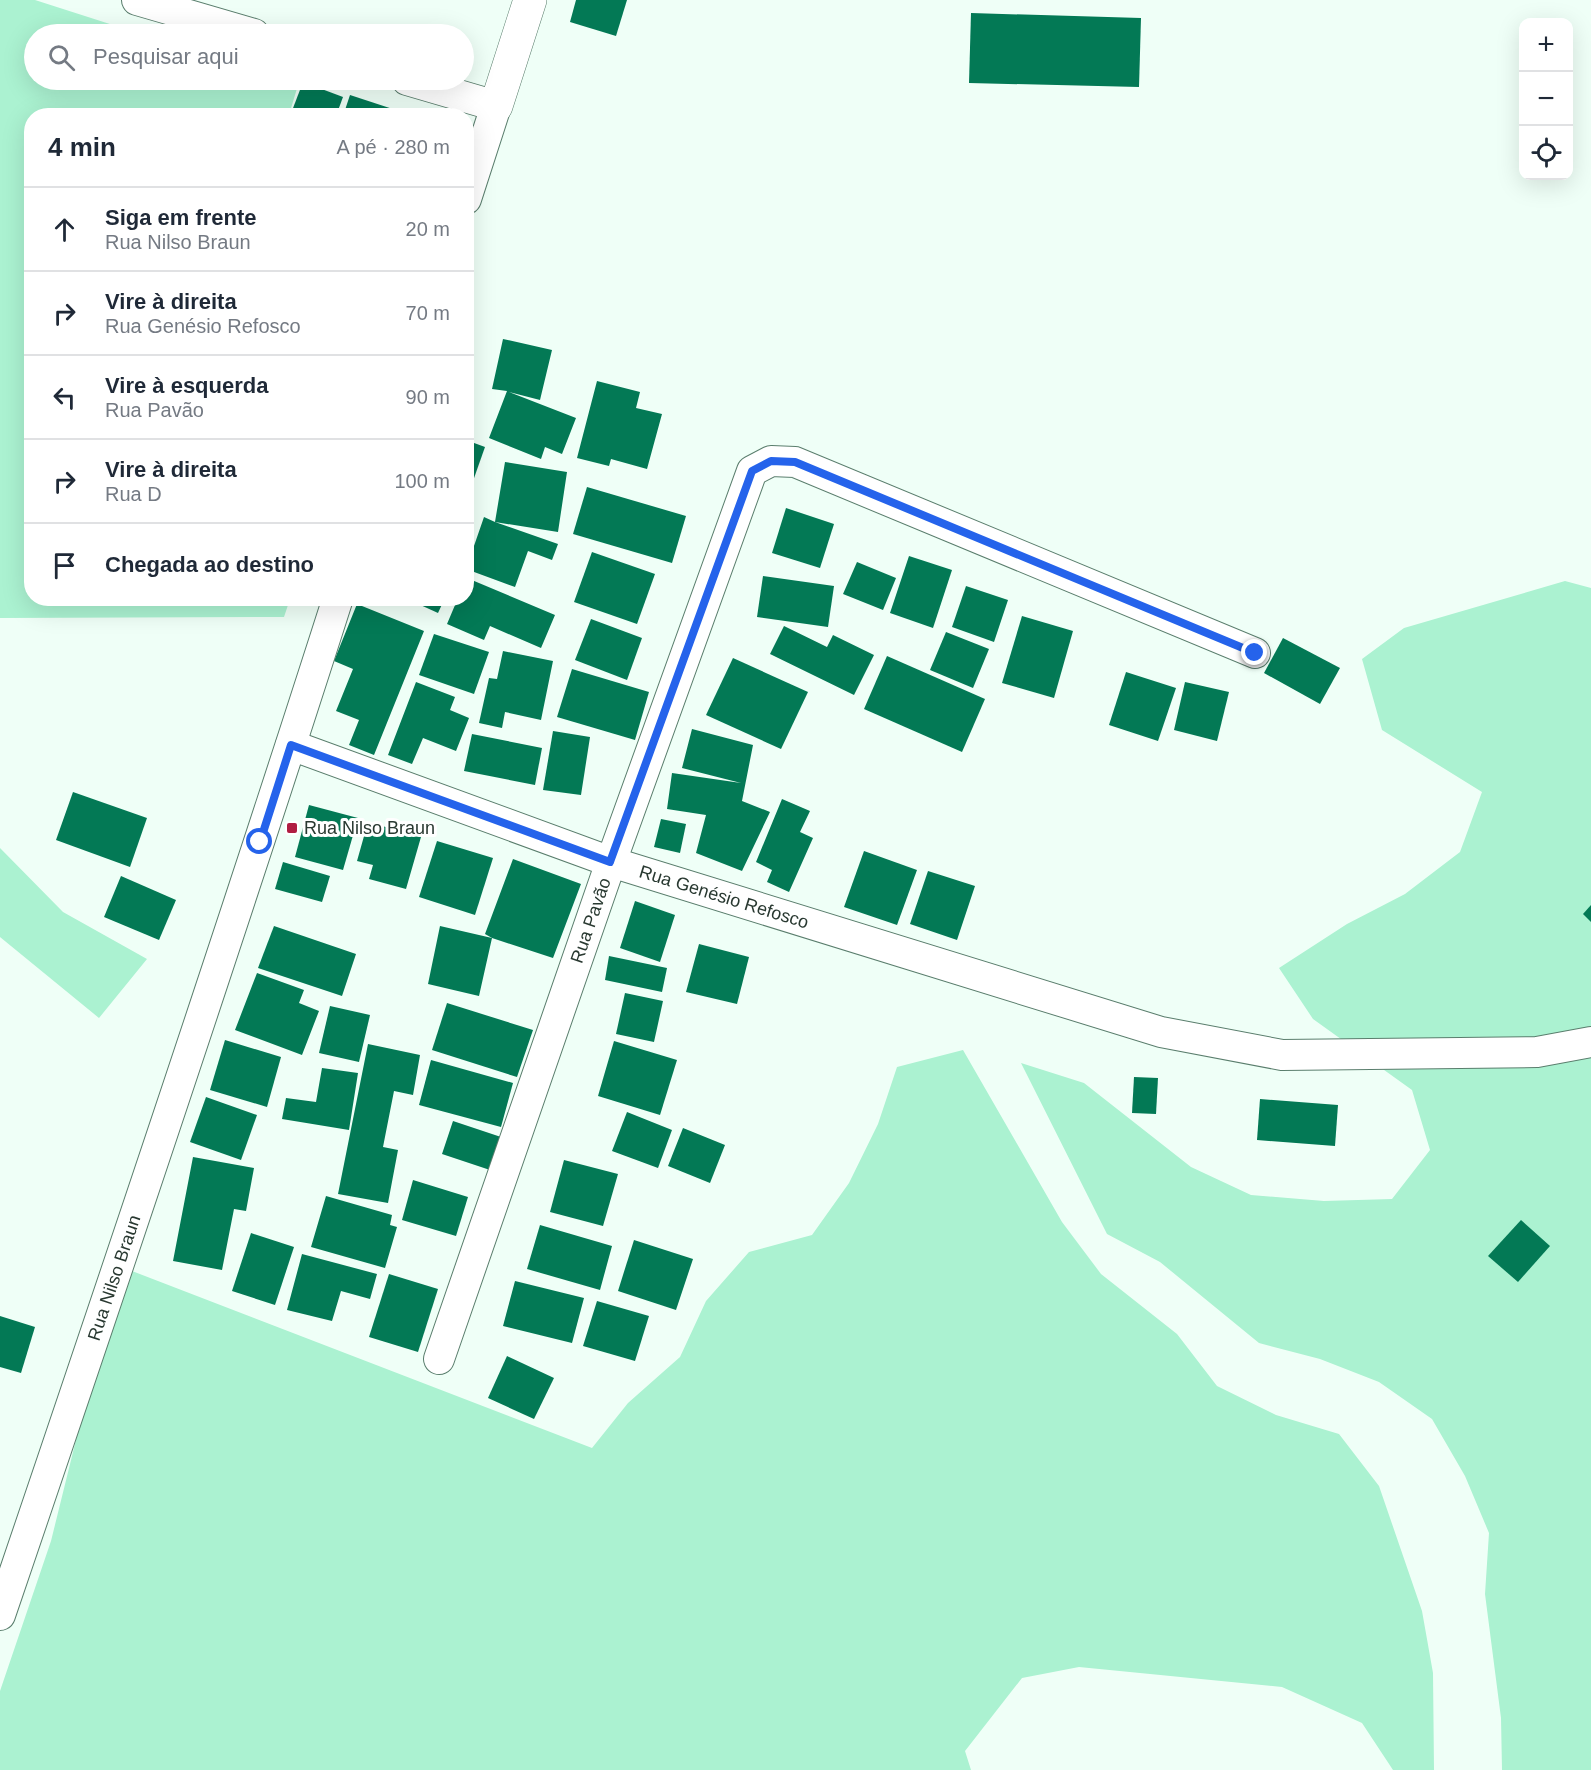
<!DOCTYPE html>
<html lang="pt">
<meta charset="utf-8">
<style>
body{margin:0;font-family:Arial,sans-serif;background:#f6f6f7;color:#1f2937}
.controls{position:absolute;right:18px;top:18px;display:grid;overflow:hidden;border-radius:12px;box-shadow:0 6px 24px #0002}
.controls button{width:54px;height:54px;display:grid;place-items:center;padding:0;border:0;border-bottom:2px solid #e0e1e3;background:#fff;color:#1f2937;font:30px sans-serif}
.stop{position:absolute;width:18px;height:18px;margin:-14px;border:4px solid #2563eb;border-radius:50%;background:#fff}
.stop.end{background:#2563eb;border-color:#fff;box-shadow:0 2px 6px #0008}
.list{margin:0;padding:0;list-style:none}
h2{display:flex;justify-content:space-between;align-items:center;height:78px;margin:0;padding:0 24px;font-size:26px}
h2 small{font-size:20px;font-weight:400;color:#747a83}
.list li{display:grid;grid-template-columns:39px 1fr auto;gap:18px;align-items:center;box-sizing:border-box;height:84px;padding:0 24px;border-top:2px solid #e0e1e3}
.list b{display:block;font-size:22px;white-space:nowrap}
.list p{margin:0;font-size:20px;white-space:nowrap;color:#747a83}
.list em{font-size:20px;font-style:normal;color:#747a83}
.icon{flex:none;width:33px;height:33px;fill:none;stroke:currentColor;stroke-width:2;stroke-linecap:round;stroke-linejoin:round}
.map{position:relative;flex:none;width:1591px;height:1770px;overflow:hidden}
.search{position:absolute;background:#fff;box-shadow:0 6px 24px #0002;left:24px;top:24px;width:450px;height:66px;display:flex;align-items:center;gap:15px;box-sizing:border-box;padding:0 21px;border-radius:33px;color:#747a83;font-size:22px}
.panel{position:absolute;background:#fff;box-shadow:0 6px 24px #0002;left:24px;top:108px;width:450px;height:498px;border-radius:24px}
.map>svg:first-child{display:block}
.green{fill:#abf2d1}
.building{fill:#037955}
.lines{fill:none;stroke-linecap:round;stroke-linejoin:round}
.street-casing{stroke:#5a7e6d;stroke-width:32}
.secondary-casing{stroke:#5a7e6d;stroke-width:34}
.street{stroke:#fff;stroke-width:30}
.secondary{stroke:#fff;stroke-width:33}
.route{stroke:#2563eb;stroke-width:8}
.poi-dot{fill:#b01d42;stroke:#fff;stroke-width:2}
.labels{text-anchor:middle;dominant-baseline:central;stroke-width:6;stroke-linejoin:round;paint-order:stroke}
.poi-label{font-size:18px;fill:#293931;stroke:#fff;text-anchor:start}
.street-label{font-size:18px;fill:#293931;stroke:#fff}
</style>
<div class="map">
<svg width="1591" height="1770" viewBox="0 0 1591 1770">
<rect width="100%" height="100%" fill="#effff7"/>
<g class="green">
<path d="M 0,0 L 35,0 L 141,34 L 34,34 L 34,80 L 281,80 L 298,85 L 289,115 L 32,116 L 32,598 L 290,599 L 284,617 L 0,618 Z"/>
<path d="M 1565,581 L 1591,588 L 1591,1770 L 1502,1770 L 1501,1718 L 1485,1594 L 1489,1533 L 1465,1476 L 1432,1419 L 1379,1382 L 1320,1359 L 1259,1343 L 1160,1262 L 1107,1234 L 1021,1063 L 1084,1083 L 1191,1167 L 1251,1195 L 1324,1201 L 1392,1199 L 1430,1150 L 1412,1090 L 1313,1019 L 1279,968 L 1347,924 L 1405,894 L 1460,852 L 1482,792 L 1382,730 L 1362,659 L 1404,628 Z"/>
<path d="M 0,848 L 63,912 L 147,959 L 99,1018 L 0,937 Z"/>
<path d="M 963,1050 L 1062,1222 L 1101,1274 L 1177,1334 L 1217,1386 L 1276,1415 L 1339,1434 L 1379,1486 L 1422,1611 L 1433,1673 L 1434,1770 L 1393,1770 L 1362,1723 L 1282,1687 L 1079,1667 L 1022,1678 L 965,1751 L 971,1770 L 0,1770 L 0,1691 L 51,1541 L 119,1266 L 592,1448 L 628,1403 L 680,1357 L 706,1301 L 749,1252 L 812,1235 L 849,1183 L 878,1124 L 897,1067 Z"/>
</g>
<g class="building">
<path d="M 576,0 L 627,0 L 616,36 L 570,22 Z"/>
<path d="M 971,13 L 1141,18 L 1139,87 L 969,83 Z"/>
<path d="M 303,82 L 343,97 L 336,116 L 290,116 Z"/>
<path d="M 350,95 L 411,115 L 411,116 L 343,116 Z"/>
<path d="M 503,339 L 552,350 L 540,400 L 509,392 L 576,418 L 562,454 L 545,447 L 541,459 L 489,438 L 507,391 L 492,389 Z"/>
<path d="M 597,381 L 640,392 L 636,408 L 662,414 L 647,469 L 611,459 L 609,466 L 577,458 Z"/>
<path d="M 466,440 L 485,447 L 467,498 L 466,497 Z"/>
<path d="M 505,462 L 567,472 L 558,532 L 495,522 L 558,544 L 552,560 L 528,551 L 515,587 L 466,569 L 484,517 L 495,522 Z"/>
<path d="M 587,487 L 686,516 L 672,563 L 573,534 Z"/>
<path d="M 786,508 L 834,524 L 820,568 L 772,553 Z"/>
<path d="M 592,552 L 655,574 L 637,624 L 574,602 Z"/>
<path d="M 909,556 L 952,570 L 933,628 L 890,613 Z"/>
<path d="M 857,562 L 896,578 L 883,610 L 843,594 Z"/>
<path d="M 763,576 L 834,586 L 828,627 L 757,617 Z"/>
<path d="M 467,578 L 555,615 L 541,648 L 490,626 L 484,640 L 447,624 L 458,598 L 466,598 Z"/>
<path d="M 966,586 L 1008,600 L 994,642 L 952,627 Z"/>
<path d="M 405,598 L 445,598 L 438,613 Z"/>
<path d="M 357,604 L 424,631 L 374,755 L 349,745 L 359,720 L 336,711 L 353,669 L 334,661 Z"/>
<path d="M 1022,616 L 1073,631 L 1054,698 L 1002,683 Z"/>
<path d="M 591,619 L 642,638 L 627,680 L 575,660 Z"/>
<path d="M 784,626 L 827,647 L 833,635 L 874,655 L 854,695 L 770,654 Z"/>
<path d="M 946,632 L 989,649 L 973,688 L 930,670 Z"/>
<path d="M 434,634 L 489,652 L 474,694 L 419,675 Z"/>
<path d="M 1283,638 L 1340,668 L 1320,704 L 1264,673 Z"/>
<path d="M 503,651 L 553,661 L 541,720 L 505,712 L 502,728 L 479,723 L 489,678 L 497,679 Z"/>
<path d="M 887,656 L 985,699 L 962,752 L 864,709 Z"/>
<path d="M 733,658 L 808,692 L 781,749 L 706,715 Z"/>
<path d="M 572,669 L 649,692 L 635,740 L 557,717 Z"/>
<path d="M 1126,672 L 1176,688 L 1158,741 L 1109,725 Z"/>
<path d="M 416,682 L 455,697 L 450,710 L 469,718 L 456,751 L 423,738 L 412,764 L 388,755 Z"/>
<path d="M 1185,682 L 1229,692 L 1217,741 L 1174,730 Z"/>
<path d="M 692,729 L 753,745 L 742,801 L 770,812 L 742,871 L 696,853 L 706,815 L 667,809 L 672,773 L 741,783 L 682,768 Z"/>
<path d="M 553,731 L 590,737 L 581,795 L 543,790 Z"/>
<path d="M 472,734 L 542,748 L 535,785 L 464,771 Z"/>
<path d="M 73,792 L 147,818 L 130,867 L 56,840 Z"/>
<path d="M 782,799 L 810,811 L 800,832 L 813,838 L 789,892 L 767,882 L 772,870 L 756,862 Z"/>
<path d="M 309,805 L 358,818 L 343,870 L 295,857 Z"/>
<path d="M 661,819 L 686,824 L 680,853 L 654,847 Z"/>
<path d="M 368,822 L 421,837 L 406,889 L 369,879 L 373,865 L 357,861 Z"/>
<path d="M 437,841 L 493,858 L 475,915 L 419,897 Z"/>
<path d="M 864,851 L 917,870 L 897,925 L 844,907 Z"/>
<path d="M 513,859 L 581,884 L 553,958 L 492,938 L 479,996 L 428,984 L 440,926 L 492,938 L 485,934 Z"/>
<path d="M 283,862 L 330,876 L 322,902 L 275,889 Z"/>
<path d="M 928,871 L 975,886 L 957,940 L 910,924 Z"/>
<path d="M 121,876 L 176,900 L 159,940 L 104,917 Z"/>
<path d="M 635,901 L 675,915 L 660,962 L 620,948 Z"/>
<path d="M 1591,905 L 1591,922 L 1583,914 Z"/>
<path d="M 274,926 L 356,954 L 342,996 L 258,968 Z"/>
<path d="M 699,944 L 749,957 L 737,1004 L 686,992 Z"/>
<path d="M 609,956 L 667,968 L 662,992 L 605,980 Z"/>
<path d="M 257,973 L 304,990 L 299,1003 L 319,1011 L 302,1055 L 235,1030 Z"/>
<path d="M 625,993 L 663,1001 L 654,1042 L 616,1034 Z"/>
<path d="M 447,1003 L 533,1030 L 517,1077 L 432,1050 Z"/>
<path d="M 330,1006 L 370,1015 L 359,1062 L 319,1053 Z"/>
<path d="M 225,1040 L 281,1057 L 267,1107 L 210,1090 Z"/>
<path d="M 614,1041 L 677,1060 L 660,1115 L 598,1096 Z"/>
<path d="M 368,1044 L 420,1055 L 413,1095 L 394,1091 L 383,1147 L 398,1150 L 388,1203 L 338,1194 Z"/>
<path d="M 431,1060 L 513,1083 L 501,1127 L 419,1105 Z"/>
<path d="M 322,1068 L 358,1073 L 349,1130 L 282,1119 L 286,1098 L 316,1102 Z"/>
<path d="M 1134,1077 L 1158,1078 L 1156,1114 L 1132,1113 Z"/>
<path d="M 206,1097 L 257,1115 L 241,1160 L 190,1142 Z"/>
<path d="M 1260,1099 L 1338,1105 L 1335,1146 L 1257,1140 Z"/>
<path d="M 627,1112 L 672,1130 L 658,1168 L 612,1151 Z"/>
<path d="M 453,1121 L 501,1137 L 490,1170 L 442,1154 Z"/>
<path d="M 683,1128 L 725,1145 L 710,1183 L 668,1166 Z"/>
<path d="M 193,1157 L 254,1168 L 246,1211 L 234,1209 L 222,1270 L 173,1261 Z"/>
<path d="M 564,1160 L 618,1174 L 603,1226 L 550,1212 Z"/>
<path d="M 413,1180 L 468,1197 L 456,1236 L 402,1220 Z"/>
<path d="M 326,1196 L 392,1215 L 390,1225 L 397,1227 L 385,1268 L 311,1247 Z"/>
<path d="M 1521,1220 L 1550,1246 L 1518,1282 L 1488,1256 Z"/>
<path d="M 540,1225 L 612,1246 L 600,1290 L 527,1269 Z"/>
<path d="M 251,1233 L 294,1247 L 275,1305 L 232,1291 Z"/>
<path d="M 634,1240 L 693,1259 L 676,1310 L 618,1291 Z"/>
<path d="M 302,1254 L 377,1274 L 370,1299 L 341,1291 L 332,1321 L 287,1310 Z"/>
<path d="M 389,1274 L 438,1289 L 418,1352 L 369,1337 Z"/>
<path d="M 515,1281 L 584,1298 L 572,1343 L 503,1326 Z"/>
<path d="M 597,1301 L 649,1316 L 635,1361 L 583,1346 Z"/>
<path d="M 0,1316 L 35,1327 L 21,1373 L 0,1367 Z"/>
<path d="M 507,1356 L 554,1378 L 534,1419 L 488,1398 Z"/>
</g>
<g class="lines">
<defs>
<g id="street">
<path d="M 137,0 L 254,34"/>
<path d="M 407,80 L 496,106 L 466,199"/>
<path id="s1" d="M 291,745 L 611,862 L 1161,1032 L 1282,1055 L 1537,1052 L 1591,1042"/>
<path id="s2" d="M 439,1359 L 611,862 L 752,471 L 771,461 L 795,462 L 1255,653"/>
<path id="s3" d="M 0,1615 C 115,1277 229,939 338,598"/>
</g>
<path id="secondary" d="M 496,106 L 530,0"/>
</defs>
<use href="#street" class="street-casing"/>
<use href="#secondary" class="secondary-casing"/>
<use href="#street" class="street"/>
<use href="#secondary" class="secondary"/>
</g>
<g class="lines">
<path class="route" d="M 260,842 L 291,745 L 610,862 L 752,471 L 771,461 L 795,462 L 1255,653"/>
</g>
<rect class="poi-dot" x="286" y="822" width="12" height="12" rx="3"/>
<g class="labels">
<g class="poi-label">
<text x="304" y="828">Rua Nilso Braun</text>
</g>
<g class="street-label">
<text stroke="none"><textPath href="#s1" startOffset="459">Rua Genésio Refosco</textPath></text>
<text stroke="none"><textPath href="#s2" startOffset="464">Rua Pavão</textPath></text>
<text stroke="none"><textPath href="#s3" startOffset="356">Rua Nilso Braun</textPath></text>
</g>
</g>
</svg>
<div class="controls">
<button>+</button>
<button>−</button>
<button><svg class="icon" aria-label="locate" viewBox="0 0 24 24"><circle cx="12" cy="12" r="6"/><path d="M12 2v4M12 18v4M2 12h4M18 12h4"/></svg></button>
</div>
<div class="stop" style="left:260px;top:842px"></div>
<div class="stop end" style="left:1255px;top:653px"></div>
<div class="search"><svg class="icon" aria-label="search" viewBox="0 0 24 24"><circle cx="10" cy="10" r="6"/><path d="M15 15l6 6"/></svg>Pesquisar aqui</div>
<section class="panel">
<h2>4 min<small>A pé · 280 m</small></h2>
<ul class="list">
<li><svg class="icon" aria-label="ahead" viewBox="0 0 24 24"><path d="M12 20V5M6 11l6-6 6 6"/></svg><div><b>Siga em frente</b><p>Rua Nilso Braun</p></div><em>20 m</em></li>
<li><svg class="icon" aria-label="right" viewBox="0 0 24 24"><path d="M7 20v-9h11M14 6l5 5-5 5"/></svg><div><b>Vire à direita</b><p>Rua Genésio Refosco</p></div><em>70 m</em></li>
<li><svg class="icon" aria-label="left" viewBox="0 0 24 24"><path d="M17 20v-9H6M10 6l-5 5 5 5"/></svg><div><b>Vire à esquerda</b><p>Rua Pavão</p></div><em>90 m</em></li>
<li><svg class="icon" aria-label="right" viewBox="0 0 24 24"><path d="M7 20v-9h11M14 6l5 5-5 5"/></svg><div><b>Vire à direita</b><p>Rua D</p></div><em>100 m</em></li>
<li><svg class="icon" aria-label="arrive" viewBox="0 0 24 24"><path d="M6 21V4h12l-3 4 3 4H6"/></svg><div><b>Chegada ao destino</b></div></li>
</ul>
</section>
</div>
